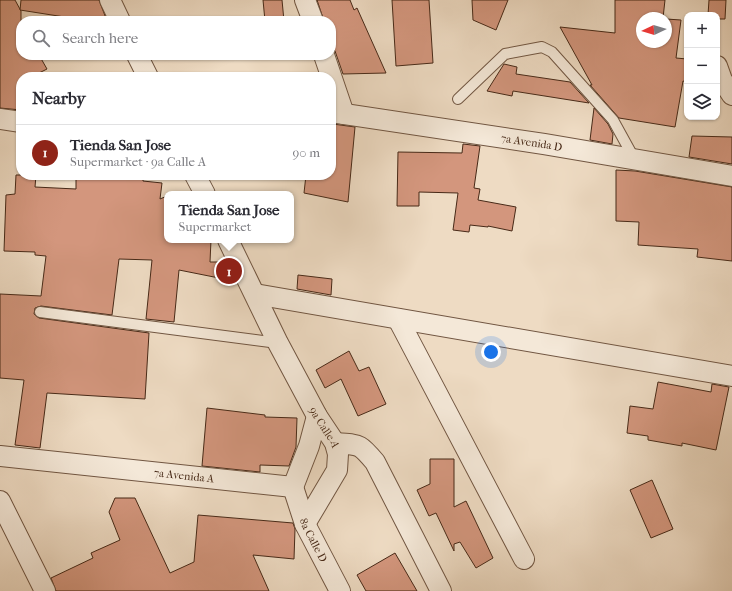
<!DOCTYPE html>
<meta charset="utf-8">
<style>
body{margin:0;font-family:"IM FELL French Canon",serif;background:#f7f7f7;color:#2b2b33}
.controls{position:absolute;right:12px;top:12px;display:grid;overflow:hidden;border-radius:8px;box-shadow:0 1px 3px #0004}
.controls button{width:36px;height:36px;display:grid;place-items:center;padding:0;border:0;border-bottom:1px solid #e1e1e2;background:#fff;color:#2b2b33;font:20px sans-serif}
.compass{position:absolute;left:636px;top:12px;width:36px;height:36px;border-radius:50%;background:#fff;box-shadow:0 1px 3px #0004;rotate:266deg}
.you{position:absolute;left:491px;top:352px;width:14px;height:14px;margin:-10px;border:3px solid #fff;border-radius:50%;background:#1a73e8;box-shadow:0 0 0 6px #1a73e833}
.badge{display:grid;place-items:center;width:26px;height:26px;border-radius:50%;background:#8f2418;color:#fff;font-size:13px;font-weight:700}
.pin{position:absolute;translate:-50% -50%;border:2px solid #fff;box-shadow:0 1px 4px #0006}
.popup{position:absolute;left:164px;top:191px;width:130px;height:52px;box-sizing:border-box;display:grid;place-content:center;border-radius:8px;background:#fff;filter:drop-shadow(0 1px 3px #0005);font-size:13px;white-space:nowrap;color:#7c7c81}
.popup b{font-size:15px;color:#2b2b33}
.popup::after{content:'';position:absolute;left:50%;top:100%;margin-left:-8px;border:8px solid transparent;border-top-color:#fff}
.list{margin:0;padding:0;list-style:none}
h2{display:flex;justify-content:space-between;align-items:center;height:52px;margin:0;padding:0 16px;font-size:17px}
h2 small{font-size:13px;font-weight:400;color:#7c7c81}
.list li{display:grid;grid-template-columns:26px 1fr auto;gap:12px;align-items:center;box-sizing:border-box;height:56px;padding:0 16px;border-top:1px solid #e1e1e2}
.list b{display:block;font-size:15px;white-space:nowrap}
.list p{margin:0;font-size:13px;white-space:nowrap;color:#7c7c81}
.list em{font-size:13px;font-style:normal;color:#7c7c81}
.icon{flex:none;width:22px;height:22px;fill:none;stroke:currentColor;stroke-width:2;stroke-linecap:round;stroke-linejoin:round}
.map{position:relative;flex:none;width:732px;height:591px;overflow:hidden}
.search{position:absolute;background:#fff;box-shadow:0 1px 3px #0004;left:16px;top:16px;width:320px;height:44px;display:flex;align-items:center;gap:10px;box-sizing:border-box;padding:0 14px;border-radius:16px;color:#7c7c81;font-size:15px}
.panel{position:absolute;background:#fff;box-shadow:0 1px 3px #0004;left:16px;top:72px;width:320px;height:108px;border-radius:16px}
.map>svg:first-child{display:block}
.building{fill:#d3967d;stroke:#472917}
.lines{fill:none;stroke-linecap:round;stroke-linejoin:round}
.lane-casing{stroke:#715642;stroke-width:12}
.street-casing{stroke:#715642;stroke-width:22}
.lane{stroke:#f4e8d8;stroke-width:10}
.street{stroke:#f4e8d8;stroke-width:20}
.labels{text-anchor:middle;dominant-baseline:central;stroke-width:4;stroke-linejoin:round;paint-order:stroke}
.street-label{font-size:11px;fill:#472917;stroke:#f4e8d8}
</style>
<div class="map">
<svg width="732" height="591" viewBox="0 0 732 591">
<rect width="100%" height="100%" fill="#eedbc3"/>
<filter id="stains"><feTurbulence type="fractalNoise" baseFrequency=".005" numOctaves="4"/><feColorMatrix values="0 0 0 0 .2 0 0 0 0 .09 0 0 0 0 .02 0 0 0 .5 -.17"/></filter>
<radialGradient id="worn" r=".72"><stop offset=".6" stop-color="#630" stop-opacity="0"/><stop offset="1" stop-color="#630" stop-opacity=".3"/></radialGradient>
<g class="building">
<path d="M 0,0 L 15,0 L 21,11 L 21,55 L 39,55 L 47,69 L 31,77 L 21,77 L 21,110 L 0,108 Z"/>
<path d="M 21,0 L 99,0 L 107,21 L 71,21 L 71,18 L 20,10 Z"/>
<path d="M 263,0 L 282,0 L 284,21 L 265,21 Z"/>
<path d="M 317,0 L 350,0 L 354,10 L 357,8 L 386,73 L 343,74 L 335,51 L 331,46 L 331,21 L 324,21 Z"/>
<path d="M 392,0 L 429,0 L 433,63 L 396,66 Z"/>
<path d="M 472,0 L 508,0 L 496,30 L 473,20 Z"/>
<path d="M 615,0 L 665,0 L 663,18 L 642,18 L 642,42 L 666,42 L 666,19 L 681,20 L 676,58 L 687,59 L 687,82 L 683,81 L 675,127 L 619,118 L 590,85 L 592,85 L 560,27 L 615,33 Z"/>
<path d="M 709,0 L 726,0 L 725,19 L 717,19 L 717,15 L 708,15 Z"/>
<path d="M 504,64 L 517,67 L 516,74 L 570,82 L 589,103 L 513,91 L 512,96 L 487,91 Z"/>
<path d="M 594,108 L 608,124 L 613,134 L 612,144 L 590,140 Z"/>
<path d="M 333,124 L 355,127 L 348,202 L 304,193 L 306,175 L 331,175 L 331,134 Z"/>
<path d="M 692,136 L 732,137 L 732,164 L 689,157 Z"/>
<path d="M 463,144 L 480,146 L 474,188 L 480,189 L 478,200 L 516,207 L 512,231 L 488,226 L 488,227 L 470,225 L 469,232 L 453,230 L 458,193 L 419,192 L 419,206 L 397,206 L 398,152 L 462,153 Z"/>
<path d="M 616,170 L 635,171 L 732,187 L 732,261 L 697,257 L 698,249 L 638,245 L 639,222 L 616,221 Z"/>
<path d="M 16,175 L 36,175 L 35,187 L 76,189 L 76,175 L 143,175 L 143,181 L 162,183 L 160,199 L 167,196 L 167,240 L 211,240 L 210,262 L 226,262 L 236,283 L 220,281 L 219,278 L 179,270 L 174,322 L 146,319 L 152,260 L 119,259 L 112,315 L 41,306 L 35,308 L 34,314 L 39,318 L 149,333 L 145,399 L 47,393 L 40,448 L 15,445 L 24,380 L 0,378 L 0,294 L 41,296 L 46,256 L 35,255 L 35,252 L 4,251 L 6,195 L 15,194 Z"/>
<path d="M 298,275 L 332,279 L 331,295 L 297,289 Z"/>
<path d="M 349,351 L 359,371 L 369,367 L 386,404 L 358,416 L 341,379 L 325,388 L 316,370 Z"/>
<path d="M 658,382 L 711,392 L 712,384 L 729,387 L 716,450 L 682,443 L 682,446 L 648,440 L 648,436 L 627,433 L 630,406 L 653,409 Z"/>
<path d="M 207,408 L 265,415 L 265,417 L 297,418 L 296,447 L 289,466 L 260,465 L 260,472 L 202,466 Z"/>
<path d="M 430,459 L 454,459 L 454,507 L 466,501 L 493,558 L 476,568 L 460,542 L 454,544 L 454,551 L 436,513 L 429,516 L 417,490 L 430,484 Z"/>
<path d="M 652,480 L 673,529 L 651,538 L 630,490 Z"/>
<path d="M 115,498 L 135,498 L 170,573 L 194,562 L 198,515 L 293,523 L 295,529 L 294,559 L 253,555 L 269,591 L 56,591 L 51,578 L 93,558 L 91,553 L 120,540 L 109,512 Z"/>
<path d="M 395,553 L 417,591 L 366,591 L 357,575 Z"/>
</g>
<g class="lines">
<defs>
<g id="lane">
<path d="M 458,99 L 505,54 L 542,47 L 552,52 L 613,120 L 635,160"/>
<path d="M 40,312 L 278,343"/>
</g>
<g id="street">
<path d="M 110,0 L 120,21"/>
<path d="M 305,0 L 313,21"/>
<path d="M 137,55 L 148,77"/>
<path d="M 324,55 L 344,114"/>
<path d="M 717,66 L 722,80 L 732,95"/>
<path id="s1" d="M 331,112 L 544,144 L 732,176"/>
<path d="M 0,119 L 21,122"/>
<path d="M 195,175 L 205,194"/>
<path id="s2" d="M 228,240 L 278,343 L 317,416 L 335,443 L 338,454 L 337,470 L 305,524"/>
<path d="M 255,294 L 732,376"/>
<path d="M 398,319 L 524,559"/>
<path d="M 335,443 C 360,445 359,443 375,462 L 441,591"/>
<path id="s3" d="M 0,456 L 293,487"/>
<path id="s4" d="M 293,487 L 305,524 L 340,591"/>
<path d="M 293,487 L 309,446 L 317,416"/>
<path d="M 0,501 L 45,591"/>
</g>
</defs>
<use href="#lane" class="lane-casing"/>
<use href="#street" class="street-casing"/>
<use href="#lane" class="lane"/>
<use href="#street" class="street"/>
</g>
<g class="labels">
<g class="street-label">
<text stroke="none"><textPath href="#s1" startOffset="203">7a Avenida D</textPath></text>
<text stroke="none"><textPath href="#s2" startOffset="211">9a Calle A</textPath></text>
<text stroke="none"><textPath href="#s3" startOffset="185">7a Avenida A</textPath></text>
<text stroke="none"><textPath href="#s4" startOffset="57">8a Calle D</textPath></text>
</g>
</g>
<rect width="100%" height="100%" filter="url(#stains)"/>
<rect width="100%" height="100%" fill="url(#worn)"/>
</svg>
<div class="controls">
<button>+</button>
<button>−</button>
<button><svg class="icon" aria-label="layers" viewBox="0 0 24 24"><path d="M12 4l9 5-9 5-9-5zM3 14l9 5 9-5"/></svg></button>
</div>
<svg class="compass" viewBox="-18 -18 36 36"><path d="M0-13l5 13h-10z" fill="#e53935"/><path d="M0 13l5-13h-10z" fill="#7c7c81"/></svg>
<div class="you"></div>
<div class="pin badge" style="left:229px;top:271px">1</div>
<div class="popup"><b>Tienda San Jose</b>Supermarket</div>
<div class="search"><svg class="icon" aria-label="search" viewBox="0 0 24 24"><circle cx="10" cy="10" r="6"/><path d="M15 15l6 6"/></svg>Search here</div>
<section class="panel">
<h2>Nearby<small></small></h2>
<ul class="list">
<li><span class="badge">1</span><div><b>Tienda San Jose</b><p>Supermarket · 9a Calle A</p></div><em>90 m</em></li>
</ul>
</section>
</div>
